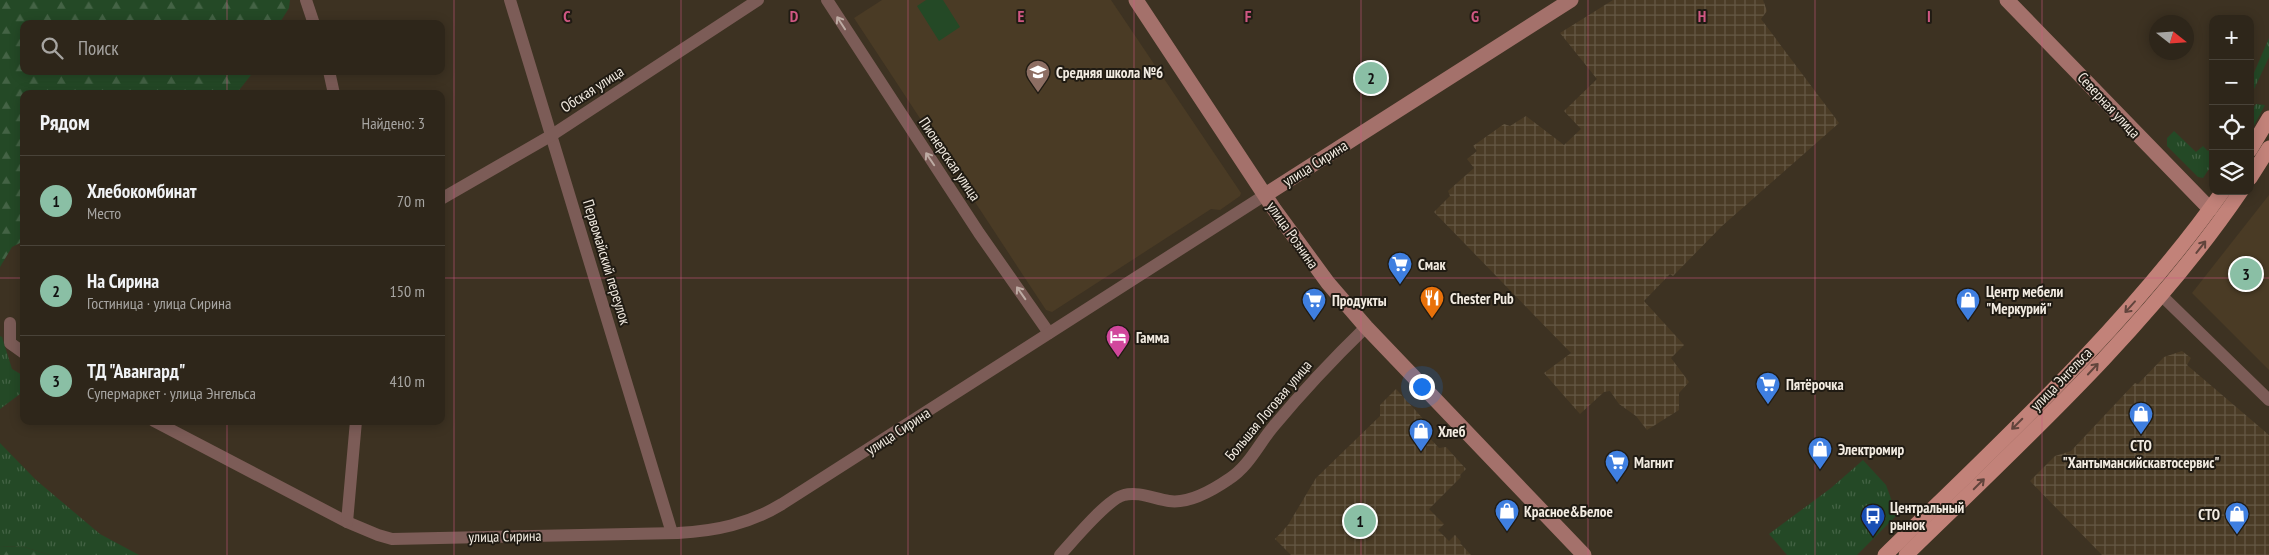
<!DOCTYPE html>
<html lang="ru">
<meta charset="utf-8">
<style>
body{margin:0;font-family:"PT Sans Narrow",sans-serif;background:#3a3227;color:#f1f3f6}
.controls{position:absolute;right:15px;top:15px;display:grid;overflow:hidden;border-radius:10px;box-shadow:0 2px 12px #0003}
.controls button{width:45px;height:45px;display:grid;place-items:center;padding:0;border:0;border-bottom:1px solid #494339;background:#2e261a;color:#f1f3f6;font:25px sans-serif}
.compass{position:absolute;left:2149px;top:15px;width:45px;height:45px;border-radius:50%;background:#2e261a;box-shadow:0 2px 12px #0003;rotate:107deg}
.you{position:absolute;left:1421px;top:386px;width:18px;height:18px;margin:-12px;border:4px solid #fff;border-radius:50%;background:#1a73e8;box-shadow:0 0 0 8px #1a73e833}
.badge{display:grid;place-items:center;width:32px;height:32px;border-radius:50%;background:#8abfa5;color:#111;font-size:16px;font-weight:700}
.pin{position:absolute;translate:-50% -50%;border:2px solid #fff;box-shadow:0 1px 5px #0006}
.list{margin:0;padding:0;list-style:none}
h2{display:flex;justify-content:space-between;align-items:center;height:65px;margin:0;padding:0 20px;font-size:21px}
h2 small{font-size:16px;font-weight:400;color:#a7a5a2}
.list li{display:grid;grid-template-columns:32px 1fr auto;gap:15px;align-items:center;box-sizing:border-box;height:90px;padding:0 20px;border-top:1px solid #494339}
.list b{display:block;font-size:19px;white-space:nowrap}
.list p{margin:0;font-size:16px;white-space:nowrap;color:#a7a5a2}
.list em{font-size:16px;font-style:normal;color:#a7a5a2}
.icon{flex:none;width:28px;height:28px;fill:none;stroke:currentColor;stroke-width:2;stroke-linecap:round;stroke-linejoin:round}
.map{position:relative;flex:none;width:2269px;height:555px;overflow:hidden}
.search{position:absolute;background:#2e261a;box-shadow:0 2px 12px #0003;left:20px;top:20px;width:425px;height:55px;display:flex;align-items:center;gap:12px;box-sizing:border-box;padding:0 18px;border-radius:10px;color:#a7a5a2;font-size:19px}
.panel{position:absolute;background:#2e261a;box-shadow:0 2px 12px #0003;left:20px;top:90px;width:425px;height:335px;border-radius:10px}
.map>svg:first-child{display:block}
.built{fill:#4a3b25}
.industrial{fill:url(#industrial-grid)}
.grass{fill:url(#grass-tufts)}
.forest{fill:url(#forest-firs)}
.park{fill:#244926}
.lines{fill:none;stroke-linecap:round;stroke-linejoin:round}
.street{stroke:#7c5c57;stroke-width:12}
.secondary{stroke:#a4716b;stroke-width:15}
.primary{stroke:#c28279;stroke-width:15}
.oneway{stroke:#bdaba3}
.oneway2{stroke:#61443c}
.grid{fill:none;stroke:#d05783;stroke-width:1;stroke-opacity:0.55}
.labels{text-anchor:middle;dominant-baseline:central;stroke-width:4;stroke-linejoin:round;paint-order:stroke}
.poi-label{font-size:15px;font-weight:bold;fill:#f2ebe1;stroke:#201b13;text-anchor:start}
.street-label{font-size:15px;fill:#f2ebe1;stroke:#201b13}
.grid-label{font-size:16px;text-anchor:middle;font-weight:bold;fill:#d05783;stroke:#201b13;stroke-width:4;stroke-linejoin:round;paint-order:stroke}
</style>
<div class="map">
<svg width="2269" height="555" viewBox="0 0 2269 555">
<defs>
<pattern id="industrial-grid" width="8" height="8" patternUnits="userSpaceOnUse" patternTransform="scale(1.25)"><rect width="8" height="8" fill="#4a3b25"/><path d="M0 4h8M4 0v8" fill="none" stroke="#655844"/></pattern>
<pattern id="grass-tufts" width="24" height="20" patternUnits="userSpaceOnUse" patternTransform="scale(1.25)"><rect width="24" height="20" fill="#244926"/><path d="M3 7l-1-3M5 7V3M7 7l1-3M15 17l-1-3M17 17v-4M19 17l1-3" fill="none" stroke="#446345"/></pattern>
<pattern id="forest-firs" width="22" height="20" patternUnits="userSpaceOnUse" patternTransform="scale(1.25)"><rect width="22" height="20" fill="#244926"/><path d="M5 1l3.5 6h-7zM16 11l3.5 6h-7z" fill="#446345"/></pattern>
</defs>
<rect width="100%" height="100%" fill="#3d3222"/>
<g class="built">
<path d="M 882,0 L 1111,0 L 1241,193 L 1240,196 L 1220,210 L 1211,209 L 1052,312 L 1046,310 L 854,18 Z"/>
<path d="M 2269,195 L 2269,370 L 2192,293 Z"/>
</g>
<g class="industrial">
<path d="M 1613,0 L 1763,0 L 1767,11 L 1761,19 L 1839,123 L 1722,226 L 1673,276 L 1670,274 L 1644,301 L 1684,345 L 1671,358 L 1689,382 L 1679,393 L 1679,410 L 1647,430 L 1636,416 L 1619,404 L 1610,391 L 1604,392 L 1580,414 L 1544,373 L 1571,353 L 1434,212 L 1450,196 L 1448,191 L 1474,168 L 1467,159 L 1477,151 L 1473,146 L 1504,124 L 1510,126 L 1526,116 L 1564,145 L 1581,129 L 1564,111 L 1597,79 L 1560,33 Z"/>
<path d="M 2182,351 L 2191,358 L 2187,365 L 2269,435 L 2269,555 L 2102,555 L 2030,481 L 2055,456 L 2071,451 L 2135,383 L 2138,384 L 2164,357 Z"/>
<path d="M 1396,389 L 1427,423 L 1424,432 L 1439,448 L 1446,447 L 1466,469 L 1460,475 L 1461,477 L 1429,509 L 1444,524 L 1438,530 L 1449,541 L 1455,535 L 1461,542 L 1460,543 L 1471,555 L 1291,555 L 1275,539 L 1288,525 L 1316,478 L 1380,416 L 1380,405 Z"/>
</g>
<g class="grass">
<path d="M 2269,38 L 2269,57 L 2250,98 L 2250,82 Z"/>
<path d="M 2256,104 L 2265,105 L 2250,133 L 2250,112 Z"/>
<path d="M 2174,131 L 2196,152 L 2203,146 L 2208,151 L 2213,146 L 2213,163 L 2203,178 L 2198,177 L 2167,146 L 2167,138 Z"/>
<path d="M 0,336 L 2,337 L 12,369 L 24,376 L 24,391 L 0,409 Z"/>
<path d="M 0,443 L 36,480 L 100,534 L 139,555 L 50,555 L 21,546 L 0,547 Z"/>
<path d="M 1863,460 L 1886,485 L 1897,515 L 1857,555 L 1787,555 L 1769,534 L 1831,488 Z"/>
</g>
<g class="forest">
<path d="M 0,0 L 290,0 L 289,8 L 279,24 L 24,24 L 24,71 L 251,71 L 251,75 L 236,94 L 24,94 L 24,241 L 12,247 L 0,267 Z"/>
<path d="M 21,546 L 50,555 L 0,555 L 0,547 Z"/>
</g>
<path class="park" d="M 926,0 L 943,0 L 960,27 L 939,41 L 917,6 Z"/>
<g class="lines">
<g class="street">
<path d="M 306,0 L 314,24"/>
<path d="M 510,0 L 672,533"/>
<path d="M 827,0 L 979,233 L 1049,333"/>
<path d="M 329,71 L 334,94"/>
<path d="M 441,199 L 552,135 L 758,0"/>
<path d="M 2161,295 L 2269,400"/>
<path d="M 10,323 L 10,343 L 24,353"/>
<path d="M 154,421 L 347,522 L 378,535 L 392,539 L 678,533 C 716,531 749,524 782,504 L 1265,195"/>
<path d="M 347,522 L 356,421"/>
<path d="M 1060,555 C 1073,541 1107,499 1124,495 C 1138,491 1155,499 1169,501 C 1189,504 1213,490 1229,479 C 1249,466 1258,445 1273,427 C 1302,392 1333,359 1366,327"/>
</g>
<g class="secondary">
<path d="M 1136,0 L 1274,209 L 1328,283 L 1366,327 L 1584,555"/>
<path d="M 2007,0 L 2210,209"/>
<path d="M 1265,195 L 1571,0"/>
</g>
<g class="primary">
<path d="M 2250,150 L 2269,118"/>
<path d="M 2250,178 L 2269,148"/>
<path d="M 1885,555 C 2003,440 2127,326 2223,191"/>
<path d="M 1906,555 C 2022,442 2150,325 2241,191"/>
</g>
</g>
<defs><path id="oneway-shaft" d="M-6 0H5M1.5-3L5.5 0L1.5 3" fill="none" stroke-width="1.6" stroke-linecap="round" stroke-linejoin="round" transform="scale(1.25)"/></defs>
<g class="oneway">
<use href="#oneway-shaft" transform="translate(841 23) rotate(-123)"/>
<use href="#oneway-shaft" transform="translate(930 159) rotate(-124)"/>
<use href="#oneway-shaft" transform="translate(1021 293) rotate(-125)"/>
</g>
<g class="oneway2">
<use href="#oneway-shaft" transform="translate(2201 247) rotate(-52)"/>
<use href="#oneway-shaft" transform="translate(2130 307) rotate(132)"/>
<use href="#oneway-shaft" transform="translate(2093 369) rotate(-47)"/>
<use href="#oneway-shaft" transform="translate(2017 424) rotate(135)"/>
<use href="#oneway-shaft" transform="translate(1979 484) rotate(-45)"/>
</g>
<path class="grid" d="M 227,0 L 227,24M 454,0 L 454,555M 681,0 L 681,555M 908,0 L 908,555M 1134,0 L 1134,555M 1361,0 L 1361,555M 1588,0 L 1588,555M 1815,0 L 1815,555M 2042,0 L 2042,555M 227,71 L 227,94M 0,278 L 24,278M 441,278 L 2269,278M 227,421 L 227,555"/>
<defs>
<symbol id="school-pin" viewBox="-11 -11 22 30"><path d="M0 17L-7.5 6A9.5 9.5 0 1 1 7.5 6Z" fill="#8d6e63" stroke="#201b13"/><path d="M0-5L7-2L0 1L-7-2ZM-4 1L0 2.5L4 1V4Q0 6-4 4Z" fill="#fff"/></symbol>
<symbol id="supermarket-pin" viewBox="-11 -11 22 30"><path d="M0 17L-7.5 6A9.5 9.5 0 1 1 7.5 6Z" fill="#3f7fe0" stroke="#201b13"/><path d="M-6-5.5h2.5l.6 2H6L4.5 2H-2.5L-4.4-4H-6ZM-1.5 3.2a1.3 1.3 0 1 0 .1 0ZM3 3.2a1.3 1.3 0 1 0 .1 0Z" fill="#fff"/></symbol>
<symbol id="restaurant-pin" viewBox="-11 -11 22 30"><path d="M0 17L-7.5 6A9.5 9.5 0 1 1 7.5 6Z" fill="#e8710a" stroke="#201b13"/><path d="M-5-6h1v4h1v-4h1v4h1v-4h1v5L-1.5 .5V6h-2V.5L-5-1ZM5-6V6H3V1.5H1.5Q1.5-4 5-6Z" fill="#fff"/></symbol>
<symbol id="shop-pin" viewBox="-11 -11 22 30"><path d="M0 17L-7.5 6A9.5 9.5 0 1 1 7.5 6Z" fill="#3f7fe0" stroke="#201b13"/><path d="M-5-2.5h2.3a2.7 3.5 0 0 1 5.4 0H5L5.5 6h-11ZM-1.5-2.5h3a1.5 2.3 0 0 0-3 0Z" fill="#fff"/></symbol>
<symbol id="hotel-pin" viewBox="-11 -11 22 30"><path d="M0 17L-7.5 6A9.5 9.5 0 1 1 7.5 6Z" fill="#d1479c" stroke="#201b13"/><path d="M-6-4.5h1.5V1H6V5H4.5V3h-9V5H-6ZM-4 0a1.8 1.8 0 1 1 3.6 0ZM.5 0V-2.5h3Q6-2.5 6 0Z" fill="#fff"/></symbol>
<symbol id="bus-pin" viewBox="-11 -11 22 30"><path d="M0 17L-7.5 6A9.5 9.5 0 1 1 7.5 6Z" fill="#1a4fb4" stroke="#201b13"/><path d="M-5-6H5V4H4V6H2V4H-2V6H-4V4H-5ZM-3.5-4V0h7V-4ZM-3.5 1.2v1.5H-2V1.2ZM2 1.2v1.5H3.5V1.2Z" fill="#fff"/></symbol>
</defs>
<g fill-rule="evenodd">
<use href="#school-pin" x="1024" y="58" width="28" height="38"/>
<use href="#supermarket-pin" x="1386" y="250" width="28" height="38"/>
<use href="#restaurant-pin" x="1418" y="284" width="28" height="38"/>
<use href="#supermarket-pin" x="1300" y="286" width="28" height="38"/>
<use href="#shop-pin" x="1954" y="286" width="28" height="38"/>
<use href="#hotel-pin" x="1104" y="323" width="28" height="38"/>
<use href="#supermarket-pin" x="1754" y="370" width="28" height="38"/>
<use href="#shop-pin" x="2127" y="400" width="28" height="38"/>
<use href="#shop-pin" x="1407" y="417" width="28" height="38"/>
<use href="#shop-pin" x="1806" y="435" width="28" height="38"/>
<use href="#supermarket-pin" x="1603" y="448" width="28" height="38"/>
<use href="#shop-pin" x="1493" y="497" width="28" height="38"/>
<use href="#shop-pin" x="2223" y="500" width="28" height="38"/>
<use href="#bus-pin" x="1859" y="502" width="28" height="38"/>
</g>
<g class="labels">
<g class="poi-label">
<text x="1056" y="72">Средняя школа №6</text>
<text x="1418" y="264">Смак</text>
<text x="1986" y="291">Центр мебели<tspan x="1986" dy="17">"Меркурий"</tspan></text>
<text x="1450" y="298">Chester Pub</text>
<text x="1332" y="300">Продукты</text>
<text x="1136" y="337">Гамма</text>
<text x="1786" y="384">Пятёрочка</text>
<text x="1438" y="431">Хлеб</text>
<text x="2141" y="445" text-anchor="middle">СТО<tspan x="2141" dy="17">"Хантымансийскавтосервис"</tspan></text>
<text x="1838" y="449">Электромир</text>
<text x="1634" y="462">Магнит</text>
<text x="1890" y="507">Центральный<tspan x="1890" dy="17">рынок</tspan></text>
<text x="1524" y="511">Красное&amp;Белое</text>
<text x="2220" y="514" text-anchor="end">СТО</text>
</g>
<g class="street-label">
<text transform="translate(592 89) rotate(-33)">Обская улица</text>
<text transform="translate(2109 105) rotate(47)">Северная улица</text>
<text transform="translate(950 159) rotate(56)">Пионерская улица</text>
<text transform="translate(1315 163) rotate(-32)">улица Сирина</text>
<text transform="translate(1293 235) rotate(55)">улица Рознина</text>
<text transform="translate(607 262) rotate(73)">Первомайский переулок</text>
<text transform="translate(2061 379) rotate(-46)">улица Энгельса</text>
<text transform="translate(1268 410) rotate(-50)">Большая Логовая улица</text>
<text transform="translate(898 431) rotate(-33)">улица Сирина</text>
<text transform="translate(505 536) rotate(-1)">улица Сирина</text>
</g>
</g>
<g class="grid-label">
<text x="567" y="22">C</text>
<text x="794" y="22">D</text>
<text x="1021" y="22">E</text>
<text x="1248" y="22">F</text>
<text x="1475" y="22">G</text>
<text x="1702" y="22">H</text>
<text x="1929" y="22">I</text>
</g>
</svg>
<div class="controls">
<button>+</button>
<button>−</button>
<button><svg class="icon" aria-label="locate" viewBox="0 0 24 24"><circle cx="12" cy="12" r="6"/><path d="M12 2v4M12 18v4M2 12h4M18 12h4"/></svg></button>
<button><svg class="icon" aria-label="layers" viewBox="0 0 24 24"><path d="M12 4l9 5-9 5-9-5zM3 14l9 5 9-5"/></svg></button>
</div>
<svg class="compass" viewBox="-18 -18 36 36"><path d="M0-13l5 13h-10z" fill="#e53935"/><path d="M0 13l5-13h-10z" fill="#a7a5a2"/></svg>
<div class="you"></div>
<div class="pin badge" style="left:1360px;top:521px">1</div>
<div class="pin badge" style="left:1371px;top:78px">2</div>
<div class="pin badge" style="left:2246px;top:274px">3</div>
<div class="search"><svg class="icon" aria-label="search" viewBox="0 0 24 24"><circle cx="10" cy="10" r="6"/><path d="M15 15l6 6"/></svg>Поиск</div>
<section class="panel">
<h2>Рядом<small>Найдено: 3</small></h2>
<ul class="list">
<li><span class="badge">1</span><div><b>Хлебокомбинат</b><p>Место</p></div><em>70 m</em></li>
<li><span class="badge">2</span><div><b>На Сирина</b><p>Гостиница · улица Сирина</p></div><em>150 m</em></li>
<li><span class="badge">3</span><div><b>ТД &quot;Авангард&quot;</b><p>Супермаркет · улица Энгельса</p></div><em>410 m</em></li>
</ul>
</section>
</div>
